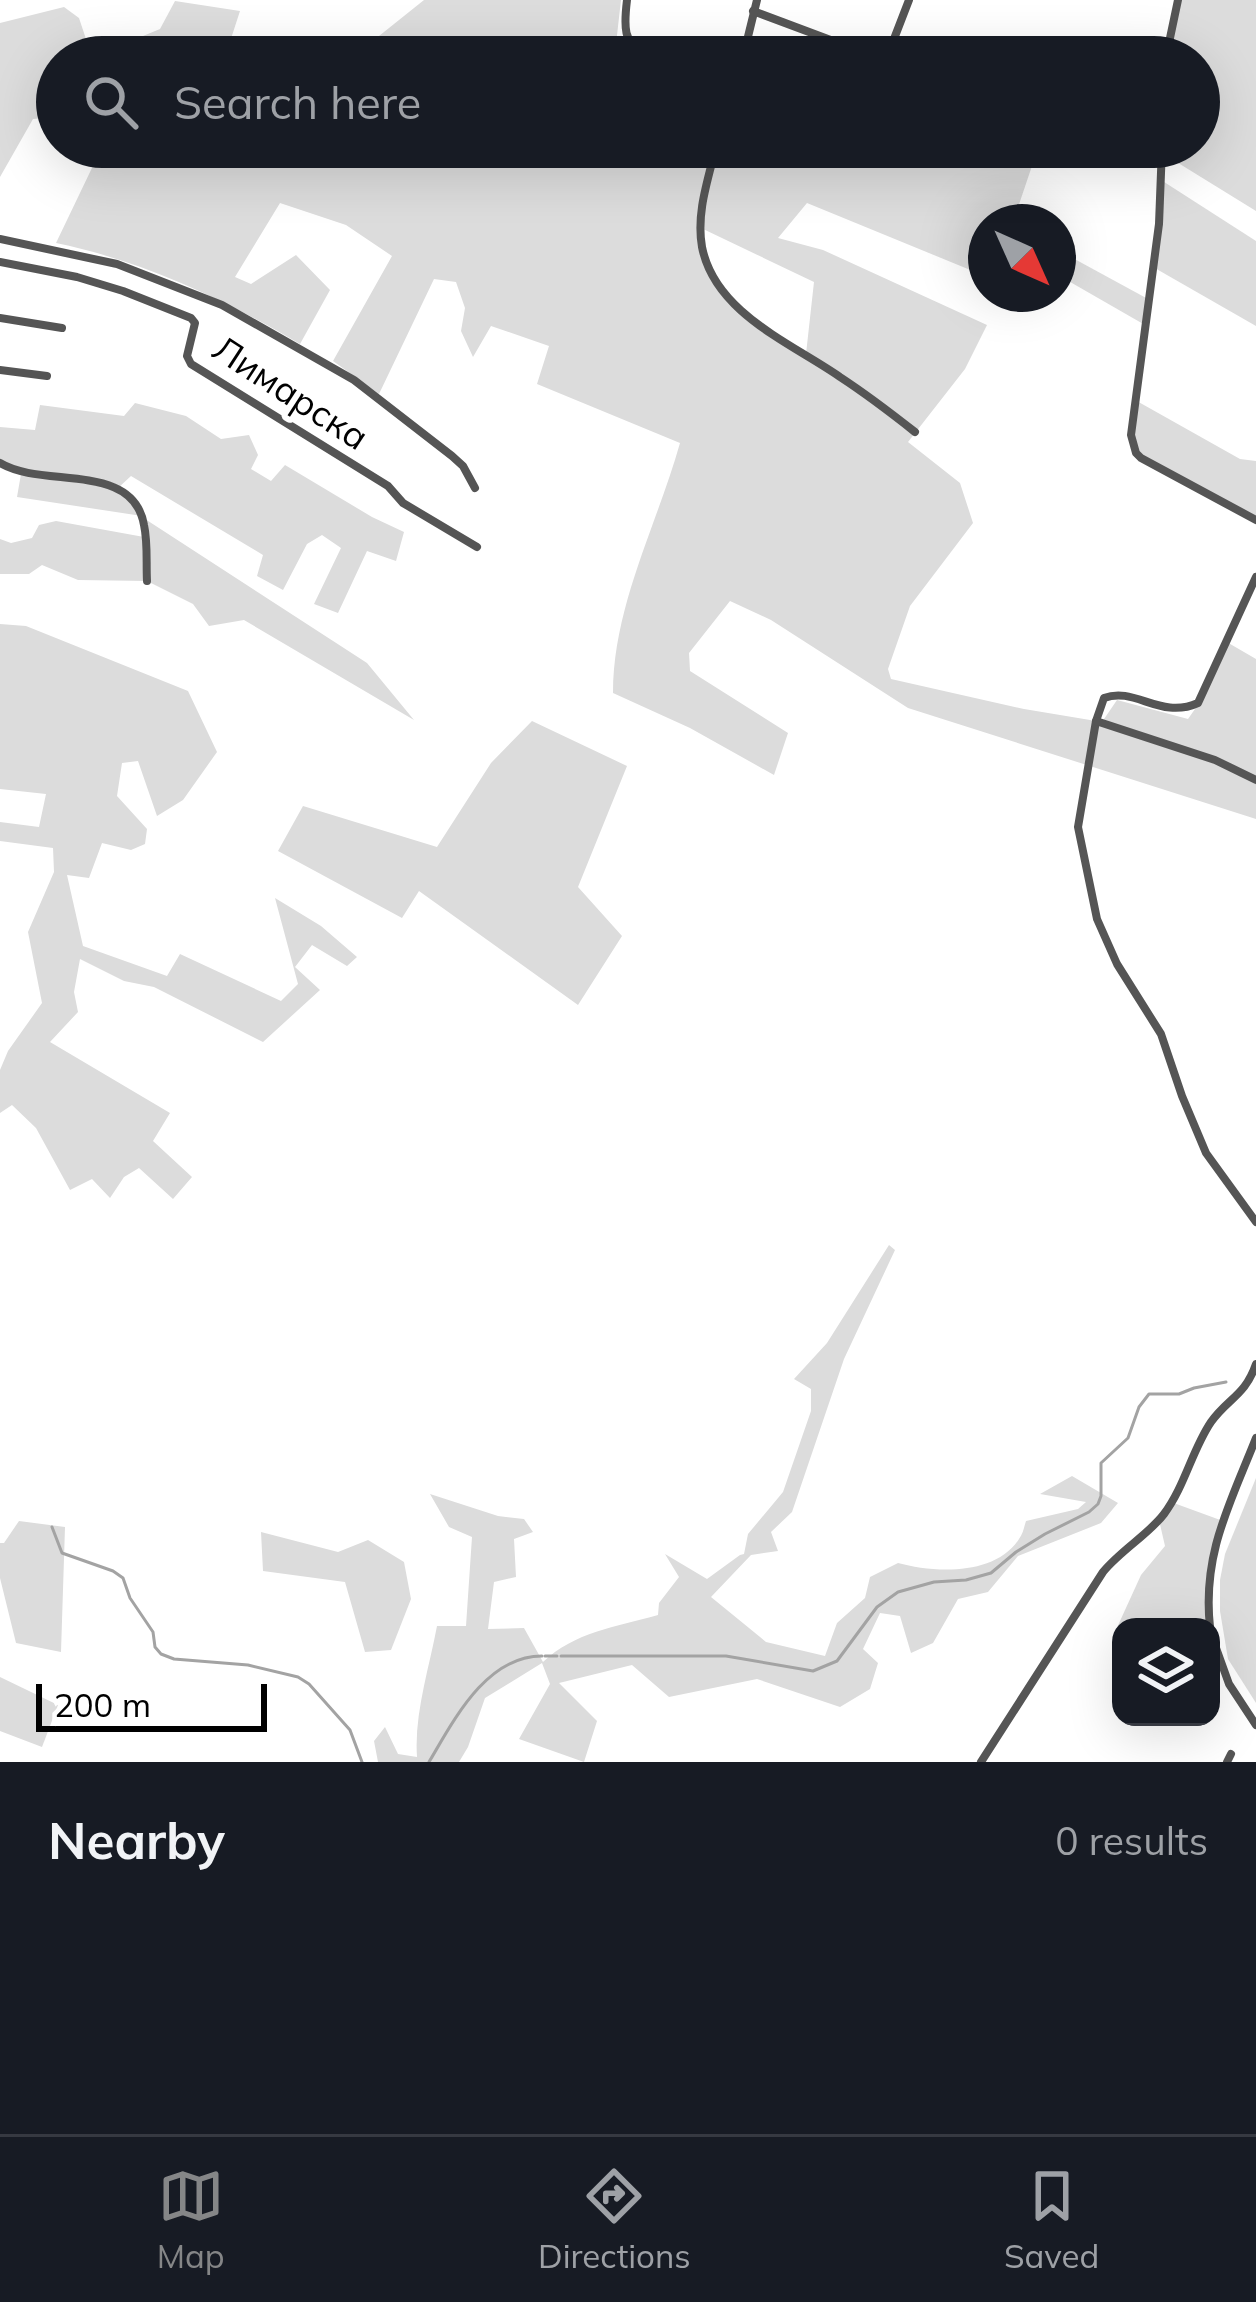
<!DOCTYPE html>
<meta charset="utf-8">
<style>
body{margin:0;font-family:Mulish,sans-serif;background:#20242c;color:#f1f3f6}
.controls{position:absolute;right:36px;bottom:36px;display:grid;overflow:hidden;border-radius:24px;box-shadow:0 12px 48px #0002}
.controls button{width:108px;height:108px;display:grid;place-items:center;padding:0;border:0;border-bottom:3px solid #363941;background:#171b24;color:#f1f3f6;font:60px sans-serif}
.compass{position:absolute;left:968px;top:204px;width:108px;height:108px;border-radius:50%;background:#171b24;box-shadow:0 12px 48px #0002;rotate:135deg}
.scale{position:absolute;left:36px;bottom:30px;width:231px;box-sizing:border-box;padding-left:12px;border:6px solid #000;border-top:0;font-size:33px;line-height:42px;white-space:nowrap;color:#000;-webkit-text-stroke:9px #fff;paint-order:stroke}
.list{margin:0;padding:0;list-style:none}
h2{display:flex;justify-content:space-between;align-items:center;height:156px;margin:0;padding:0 48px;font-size:51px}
h2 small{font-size:39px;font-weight:400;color:#9ea1a6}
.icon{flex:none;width:66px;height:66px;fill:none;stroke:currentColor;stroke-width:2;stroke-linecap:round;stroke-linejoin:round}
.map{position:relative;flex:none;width:1256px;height:1762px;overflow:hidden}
.search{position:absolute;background:#171b24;box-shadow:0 12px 48px #0002;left:36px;right:36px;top:36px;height:132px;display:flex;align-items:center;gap:30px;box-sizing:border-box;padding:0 42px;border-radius:66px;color:#9ea1a6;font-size:45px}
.sheet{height:372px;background:#171b24}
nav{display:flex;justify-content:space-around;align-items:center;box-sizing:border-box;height:168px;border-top:3px solid #363941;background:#171b24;font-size:33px;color:#9ea1a6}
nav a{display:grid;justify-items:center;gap:6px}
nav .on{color:#858687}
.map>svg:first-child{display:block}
.green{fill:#dcdcdc;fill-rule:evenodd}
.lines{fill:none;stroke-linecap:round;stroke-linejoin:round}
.stream{stroke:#a3a3a3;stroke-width:3}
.minor{stroke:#555;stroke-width:8}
.labels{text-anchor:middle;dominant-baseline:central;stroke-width:12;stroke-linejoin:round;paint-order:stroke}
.street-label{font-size:36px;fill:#000;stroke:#fff}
</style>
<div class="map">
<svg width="1256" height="1762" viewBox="0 0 1256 1762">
<rect width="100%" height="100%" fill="#fff"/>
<g class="green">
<path d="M 424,0 L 621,0 L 616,44 L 625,57 L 354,57 L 357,50 L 364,48 Z"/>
<path d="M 1178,0 L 1256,0 L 1256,211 L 1162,153 L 1162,147 L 1199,147 L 1199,57 L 1166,57 Z"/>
<path d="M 175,1 L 240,11 L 225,57 L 57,57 L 57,117 L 33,119 L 0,177 L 0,23 L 64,7 L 79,18 L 92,57 L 160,29 Z"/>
<path d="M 102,147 L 987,147 L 1016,158 L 1034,160 L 1013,222 L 986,222 L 985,276 L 807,203 L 778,238 L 823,250 L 987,325 L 965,369 L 908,442 L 960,483 L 973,523 L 910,606 L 888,669 L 891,679 L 1024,709 L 1102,722 L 1117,700 L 1188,719 L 1202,699 L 1225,641 L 1256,659 L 1256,819 L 908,708 L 771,620 L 730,601 L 689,653 L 690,671 L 788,733 L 774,775 L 690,728 L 613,693 C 613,606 657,525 680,443 L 537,384 L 549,346 L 491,326 L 473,357 L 461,331 L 465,308 L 456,282 L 434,279 L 379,394 L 333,361 L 392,256 L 346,225 L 280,203 L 235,277 L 251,284 L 296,255 L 330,290 L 300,344 C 224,299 143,261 56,243 ZM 701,228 L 814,282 L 806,354 L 735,304 L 707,263 Z"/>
<path d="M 1161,180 L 1256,241 L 1256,326 L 1153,267 Z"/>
<path d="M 1058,250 L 1148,299 L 1145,325 L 1058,275 Z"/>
<path d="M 1135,400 L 1240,459 L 1256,461 L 1256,521 L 1141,458 L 1131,431 Z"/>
<path d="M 135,403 L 186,416 L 221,439 L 249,435 L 258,455 L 251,469 L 271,481 L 285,465 L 372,517 L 404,532 L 396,561 L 367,551 L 338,613 L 314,604 L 341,548 L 322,535 L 307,544 L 283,590 L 257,576 L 263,555 L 131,476 L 118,488 L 142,517 L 367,663 L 414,720 L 244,620 L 209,626 L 193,604 L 147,581 L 78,580 L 42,565 L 29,574 L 0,574 L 0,539 L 11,543 L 32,538 L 39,525 L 56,521 L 144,537 L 142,516 L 17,497 L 21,474 L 0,463 L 0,427 L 35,430 L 40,405 L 124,416 Z"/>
<path d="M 0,624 L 26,626 L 188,691 L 217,752 L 183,800 L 157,816 L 138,761 L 122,763 L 117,796 L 147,829 L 145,844 L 131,850 L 102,843 L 89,878 L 67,875 L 83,946 L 167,976 L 180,954 L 281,1001 L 298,984 L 275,898 L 321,926 L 357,957 L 347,966 L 312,945 L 295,967 L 320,990 L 263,1042 L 154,987 L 124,981 L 80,959 L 74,992 L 78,1012 L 50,1042 L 170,1113 L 153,1141 L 192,1177 L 173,1199 L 139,1168 L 124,1177 L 110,1198 L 92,1179 L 70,1190 L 36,1128 L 12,1105 L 0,1113 L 0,1070 L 8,1051 L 42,1003 L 28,932 L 54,872 L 53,848 L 0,841 L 0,822 L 39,827 L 46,794 L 0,789 Z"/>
<path d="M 532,721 L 627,766 L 578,887 L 622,936 L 578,1005 L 419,891 L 402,918 L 278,851 L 303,806 L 437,847 L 491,763 Z"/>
<path d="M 889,1245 L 895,1250 L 844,1359 L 792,1512 L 771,1532 L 778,1551 L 751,1555 L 711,1597 L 766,1642 L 825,1656 L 837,1623 L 865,1598 L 870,1577 L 898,1563 C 934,1573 995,1576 1019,1539 C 1023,1534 1024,1527 1026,1521 L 1078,1509 L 1086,1502 L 1040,1494 L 1072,1476 L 1118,1503 L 1101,1523 L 1018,1556 L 988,1592 L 958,1599 L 933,1643 L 911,1653 L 900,1616 L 880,1613 L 863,1649 L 878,1663 L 870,1689 L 840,1707 L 757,1679 L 669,1697 L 632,1665 L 559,1683 L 597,1721 L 584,1762 L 519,1739 L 550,1684 L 542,1663 L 485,1698 L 468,1747 L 459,1762 L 378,1762 L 374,1741 L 385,1727 L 398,1754 L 417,1757 C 414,1714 429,1669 437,1626 L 466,1626 L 472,1537 L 449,1527 L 430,1494 L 498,1516 L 524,1519 L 533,1532 L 514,1539 L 516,1577 L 494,1582 L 488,1629 L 524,1628 L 543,1662 C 575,1632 615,1627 658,1615 L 659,1603 L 679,1577 L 665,1554 L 707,1579 L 740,1555 L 744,1554 L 748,1534 L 783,1492 L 811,1411 L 811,1389 L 794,1379 L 827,1343 Z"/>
<path d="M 1256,1478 L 1256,1703 L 1228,1659 L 1220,1611 L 1220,1580 L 1225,1554 Z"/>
<path d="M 1171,1502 L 1223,1521 L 1215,1544 L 1210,1627 L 1121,1627 L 1121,1633 L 1115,1632 L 1141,1575 L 1165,1546 L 1159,1520 Z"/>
<path d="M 19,1521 L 65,1527 L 61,1652 L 16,1643 L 0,1578 L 0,1543 L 4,1543 Z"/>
<path d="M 261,1532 L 338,1552 L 368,1540 L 404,1562 L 411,1599 L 391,1650 L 365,1652 L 345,1582 L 263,1571 Z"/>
<path d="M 0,1677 L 58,1705 L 42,1747 L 0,1731 Z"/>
</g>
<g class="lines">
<g class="stream">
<path d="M 52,1527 L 62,1553 L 113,1571 L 123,1578 L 130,1598 L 153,1632 L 155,1647 L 161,1654 L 174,1659 L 248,1665 L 298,1677 L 309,1684 L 350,1730 L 362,1762"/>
<path d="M 545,1656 L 557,1656"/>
<path d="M 561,1656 L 726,1656 L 813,1671 L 837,1661 L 877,1607 L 898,1592 L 934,1582 L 966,1580 L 991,1573 L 1016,1552 L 1045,1534 L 1089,1512 L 1098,1504 L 1101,1496 L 1101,1463 L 1128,1438 L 1139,1407 L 1149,1394 L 1179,1394 L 1194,1388 L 1226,1382"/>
<path d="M 429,1762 C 454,1720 486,1656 542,1656"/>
</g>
<g class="minor">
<path d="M 627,0 C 624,25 622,44 647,57"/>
<path d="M 753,11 L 876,57"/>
<path d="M 743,57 L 757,0"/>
<path d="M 887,57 L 909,0"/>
<path d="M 1166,57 L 1178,0"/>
<path d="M 716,147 C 708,180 696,213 702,247 C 715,313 791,343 840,377 C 866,394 891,413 915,432"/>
<path d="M 1162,147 L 1159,224 L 1131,435 L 1136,453 L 1141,458 L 1256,520"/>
<path d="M 0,239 L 117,264 L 222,305 L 354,380 L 452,456 L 463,466 L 475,488"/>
<path d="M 0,262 L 77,277 L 123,291 L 191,318 L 195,323 L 187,356 L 191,364 L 388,486 L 403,503 L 477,547"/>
<path d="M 0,318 L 62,328"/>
<path d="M 0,370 L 47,376"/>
<path d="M 0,463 C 43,489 133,461 144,525 C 148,543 146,563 147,581"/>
<path d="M 1256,577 L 1198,703 C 1160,720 1135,686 1104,698 L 1096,721 L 1078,827 L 1097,919 L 1117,964 L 1161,1034 L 1182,1096 L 1206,1153 L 1256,1222"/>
<path d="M 1096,721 L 1215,760 L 1256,780"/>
<path d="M 1210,1627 C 1202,1554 1230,1504 1256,1438"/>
<path d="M 1211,1634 L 1229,1684 L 1256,1725"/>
<path d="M 981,1762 L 1103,1572 C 1121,1550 1149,1534 1164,1514 C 1185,1486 1192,1450 1211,1422 C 1228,1398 1245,1396 1256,1364"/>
<path d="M 1227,1762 L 1231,1754"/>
</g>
</g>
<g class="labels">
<g class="street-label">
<text transform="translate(291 392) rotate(33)">Лимарска</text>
</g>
</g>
</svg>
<div class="controls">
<button><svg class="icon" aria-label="layers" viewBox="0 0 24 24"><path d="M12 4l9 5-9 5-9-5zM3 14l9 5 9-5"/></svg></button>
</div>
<svg class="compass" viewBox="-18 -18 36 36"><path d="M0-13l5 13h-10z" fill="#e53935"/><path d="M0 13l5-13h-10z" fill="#9ea1a6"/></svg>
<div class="scale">200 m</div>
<div class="search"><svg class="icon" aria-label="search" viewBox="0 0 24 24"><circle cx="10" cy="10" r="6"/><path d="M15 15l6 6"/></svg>Search here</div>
</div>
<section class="sheet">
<h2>Nearby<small>0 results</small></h2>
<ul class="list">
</ul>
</section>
<nav>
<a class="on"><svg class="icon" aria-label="map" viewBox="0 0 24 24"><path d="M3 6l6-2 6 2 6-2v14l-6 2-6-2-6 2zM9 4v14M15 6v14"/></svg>Map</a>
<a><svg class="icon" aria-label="directions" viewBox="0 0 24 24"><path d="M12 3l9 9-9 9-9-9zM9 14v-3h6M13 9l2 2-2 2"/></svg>Directions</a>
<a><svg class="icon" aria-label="saved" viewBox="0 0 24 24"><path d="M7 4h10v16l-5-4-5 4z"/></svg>Saved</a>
</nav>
